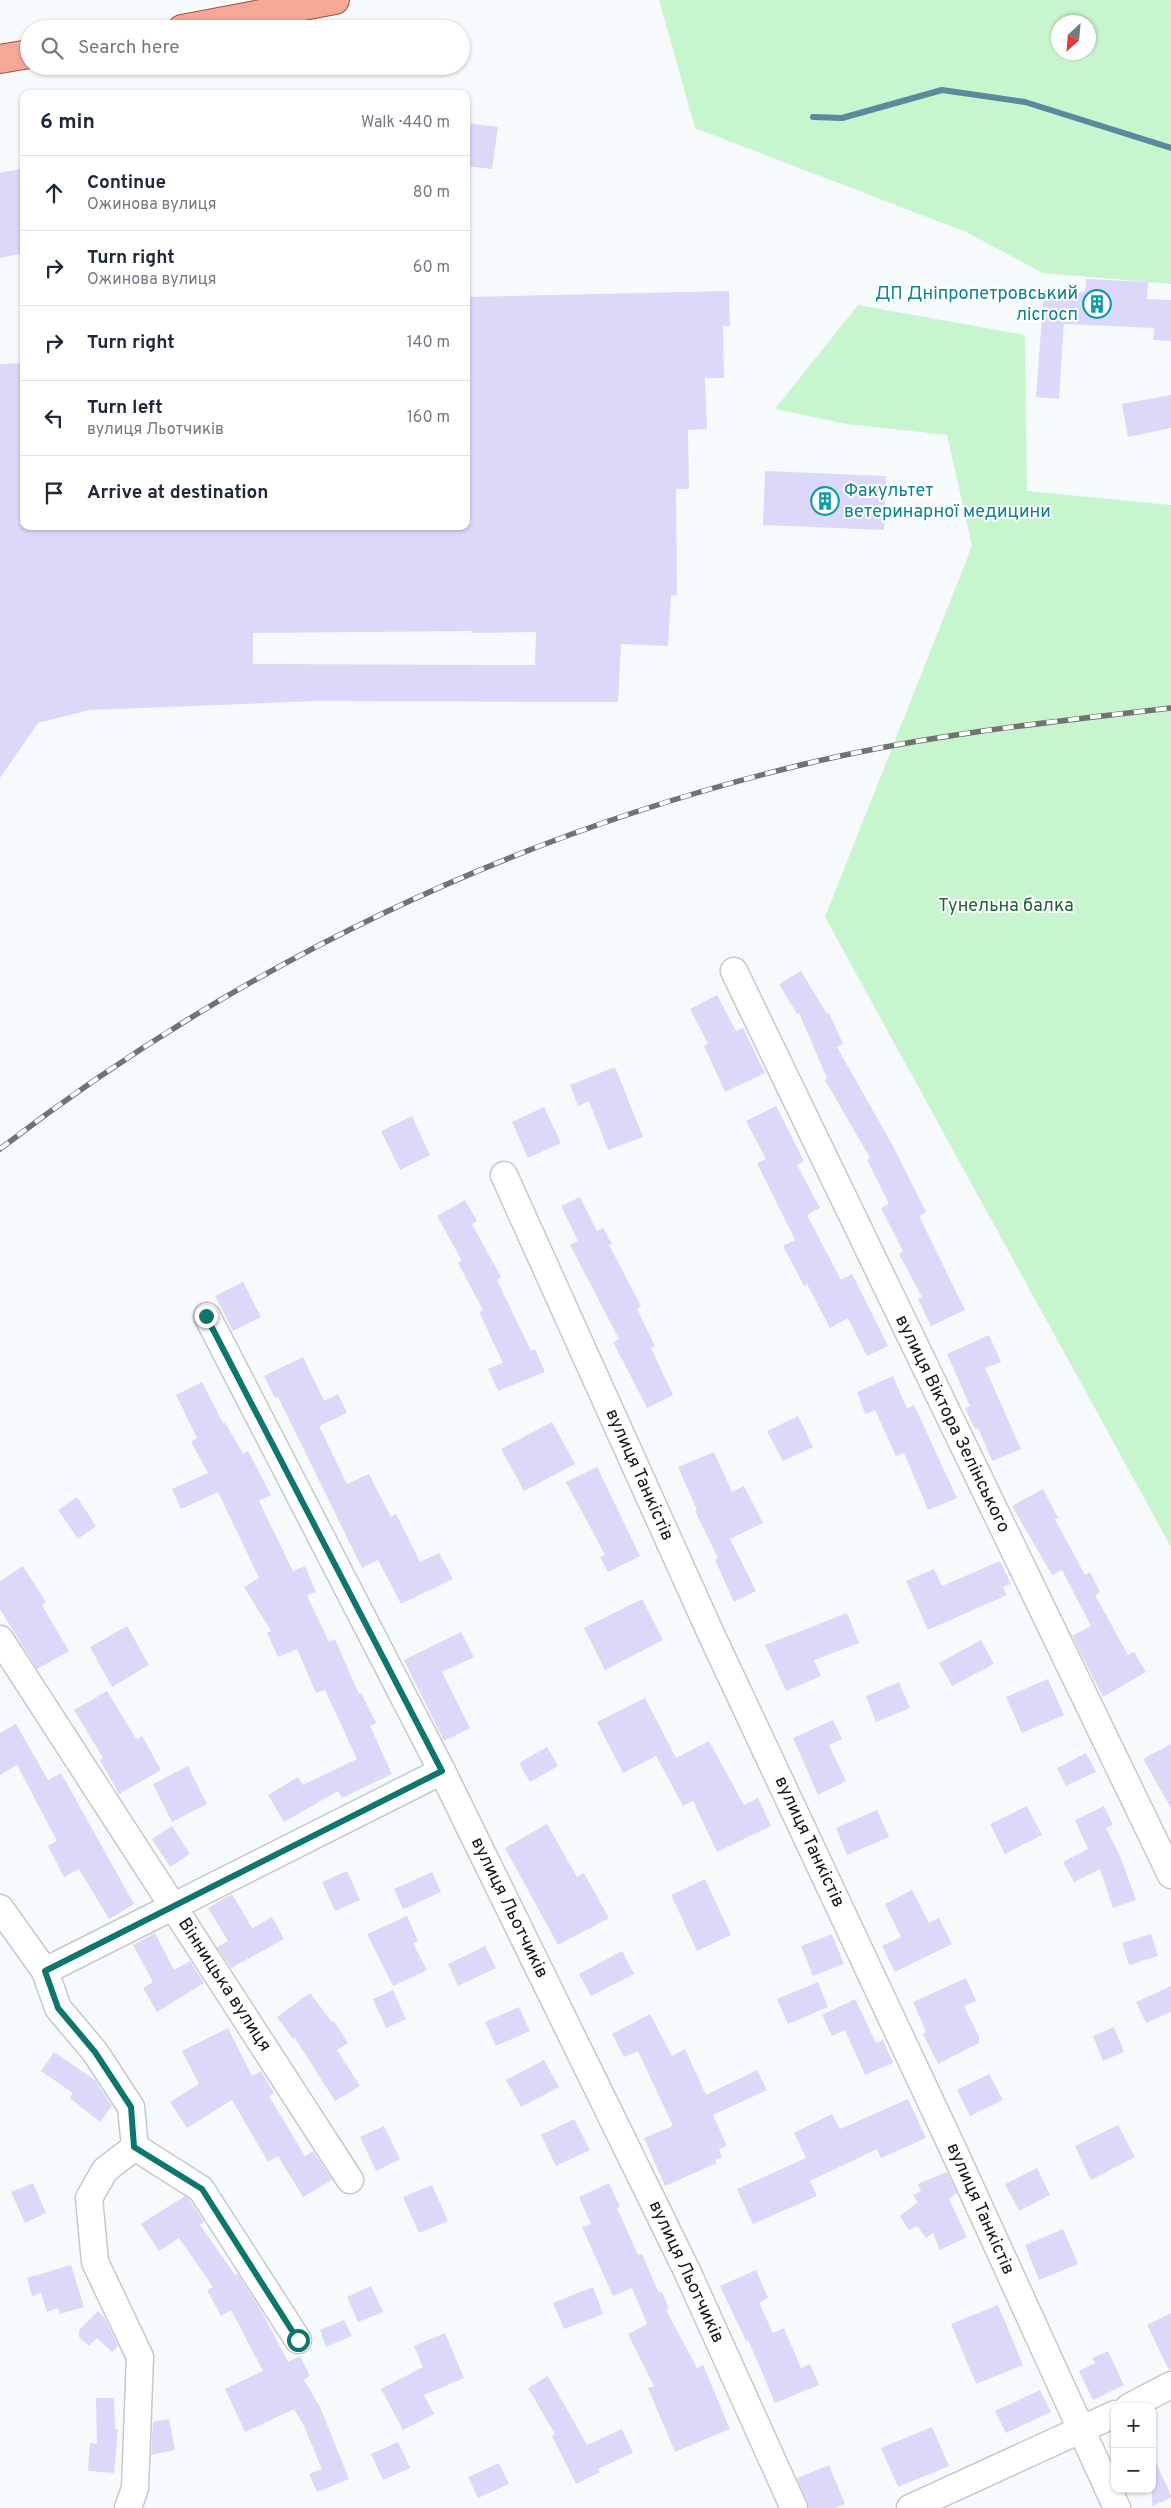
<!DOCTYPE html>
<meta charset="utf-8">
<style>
body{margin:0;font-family:Overpass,sans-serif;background:#f6f6f7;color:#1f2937}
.controls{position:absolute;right:15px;bottom:15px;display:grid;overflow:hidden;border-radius:10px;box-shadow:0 1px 4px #0004}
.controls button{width:45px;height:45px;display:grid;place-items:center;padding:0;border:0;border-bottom:1px solid #e0e1e3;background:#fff;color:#1f2937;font:25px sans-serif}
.compass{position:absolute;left:1051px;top:15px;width:45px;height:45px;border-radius:50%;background:#fff;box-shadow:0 1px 4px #0004;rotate:206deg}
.stop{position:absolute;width:15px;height:15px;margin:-11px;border:4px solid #0f766e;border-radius:50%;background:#fff}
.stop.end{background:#0f766e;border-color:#fff;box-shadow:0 1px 5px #0008}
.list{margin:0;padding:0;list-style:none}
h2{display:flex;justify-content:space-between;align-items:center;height:65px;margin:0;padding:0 20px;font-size:21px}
h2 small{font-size:16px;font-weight:400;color:#747a83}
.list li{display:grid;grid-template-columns:32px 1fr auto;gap:15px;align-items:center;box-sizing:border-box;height:75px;padding:0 20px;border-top:1px solid #e0e1e3}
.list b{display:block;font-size:19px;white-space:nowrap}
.list p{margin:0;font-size:16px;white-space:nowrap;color:#747a83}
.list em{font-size:16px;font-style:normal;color:#747a83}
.icon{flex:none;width:28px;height:28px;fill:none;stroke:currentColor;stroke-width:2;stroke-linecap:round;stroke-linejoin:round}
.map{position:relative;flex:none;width:1171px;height:2508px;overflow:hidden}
.search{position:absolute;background:#fff;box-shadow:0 1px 4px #0004;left:20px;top:20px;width:450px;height:55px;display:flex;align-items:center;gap:12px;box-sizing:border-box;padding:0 18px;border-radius:28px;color:#747a83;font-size:19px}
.panel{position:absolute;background:#fff;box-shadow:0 1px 4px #0004;left:20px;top:90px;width:450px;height:440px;border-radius:10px}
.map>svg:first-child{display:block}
.green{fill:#c6f5ce;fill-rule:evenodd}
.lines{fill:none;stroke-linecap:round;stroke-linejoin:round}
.stream{stroke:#5b8a9c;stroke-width:6}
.building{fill:#dcd8f9;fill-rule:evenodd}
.minor-casing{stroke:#c6c9cb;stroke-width:29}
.major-casing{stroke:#a1513e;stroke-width:30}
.minor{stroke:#fff;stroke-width:26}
.major{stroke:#f4a997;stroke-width:28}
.rail-casing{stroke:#707273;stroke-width:5.5}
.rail{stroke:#fff;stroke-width:4;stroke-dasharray:11;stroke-linecap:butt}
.route{stroke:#0f766e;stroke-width:6}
.labels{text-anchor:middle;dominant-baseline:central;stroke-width:4;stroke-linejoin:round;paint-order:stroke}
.culture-label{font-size:18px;fill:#0d838f;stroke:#fff;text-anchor:end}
.park-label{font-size:18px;fill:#1e6534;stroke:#fff}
.street-label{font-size:18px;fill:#161718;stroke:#fff}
</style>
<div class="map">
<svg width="1171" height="2508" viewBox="0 0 1171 2508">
<rect width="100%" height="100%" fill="#f7fafd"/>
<g class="green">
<path d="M 659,0 L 1171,0 L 1171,284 L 1043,273 L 966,232 L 695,128 ZM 1058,22 L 1088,22 L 1088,52 L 1058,52 Z"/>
<path d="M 858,305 L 1025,335 L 1027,491 L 1171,505 L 1171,1547 L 825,917 L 972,546 L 947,435 L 847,424 L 775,409 Z"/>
</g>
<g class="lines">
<path class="stream" d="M 813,117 L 842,118 L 942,90 L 1025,102 L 1171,148"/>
</g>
<g class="building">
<path d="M 466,123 L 498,127 L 492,169 L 466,166 Z"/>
<path d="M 24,168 L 24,253 L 0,258 L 0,173 Z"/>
<path d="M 1086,279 L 1148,282 L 1147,299 L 1171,300 L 1171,341 L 1153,340 L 1154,328 L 1064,324 L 1059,399 L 1036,397 L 1044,290 L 1085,292 Z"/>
<path d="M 729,291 L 730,326 L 723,326 L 724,378 L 705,378 L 707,429 L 688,430 L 689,489 L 676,489 L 677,595 L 671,595 L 668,646 L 621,644 L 618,702 L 317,701 L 90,710 L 38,723 L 0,778 L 0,364 L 24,363 L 24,526 L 466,526 L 466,297 ZM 473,631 L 473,633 L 536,632 L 535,665 L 253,664 L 253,633 Z"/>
<path d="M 1171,395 L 1171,428 L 1128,437 L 1122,404 Z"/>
<path d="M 765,471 L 886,476 L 884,530 L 763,525 Z"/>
<path d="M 801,971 L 827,1014 L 829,1013 L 843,1044 L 837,1047 L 893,1146 L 926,1212 L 919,1216 L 965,1310 L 931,1326 L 918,1299 L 922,1297 L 899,1254 L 903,1251 L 881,1208 L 889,1204 L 867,1160 L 870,1158 L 825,1080 L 827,1078 L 799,1013 L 797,1014 L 779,984 Z"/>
<path d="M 717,995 L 736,1031 L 743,1028 L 765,1073 L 725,1092 L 704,1046 L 708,1044 L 690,1009 Z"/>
<path d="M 615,1067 L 643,1137 L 608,1150 L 589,1101 L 578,1106 L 570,1085 Z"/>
<path d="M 776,1106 L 804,1161 L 797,1165 L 820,1208 L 807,1215 L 841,1280 L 852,1274 L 888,1346 L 867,1356 L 848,1318 L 830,1328 L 807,1284 L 804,1286 L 783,1246 L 795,1240 L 757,1163 L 766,1159 L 746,1121 Z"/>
<path d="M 544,1107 L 561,1143 L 528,1158 L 512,1122 Z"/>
<path d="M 412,1116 L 430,1155 L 400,1170 L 381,1131 Z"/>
<path d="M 580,1197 L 597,1231 L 603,1228 L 612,1244 L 609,1245 L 641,1306 L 637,1309 L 655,1346 L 651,1348 L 673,1395 L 647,1408 L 613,1342 L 619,1339 L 570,1245 L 578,1241 L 561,1206 Z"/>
<path d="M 465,1200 L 477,1221 L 472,1224 L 501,1277 L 497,1280 L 531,1351 L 535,1349 L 545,1372 L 498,1391 L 488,1369 L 503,1363 L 479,1312 L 483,1310 L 458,1263 L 462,1261 L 437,1216 Z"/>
<path d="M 243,1282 L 261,1317 L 233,1331 L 215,1296 Z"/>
<path d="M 989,1335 L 1001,1362 L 985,1368 L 1021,1449 L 992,1461 L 978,1428 L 975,1429 L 965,1408 L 970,1406 L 947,1354 Z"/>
<path d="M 303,1357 L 324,1401 L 338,1394 L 347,1413 L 319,1426 L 347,1484 L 369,1474 L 391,1517 L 396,1514 L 420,1562 L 439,1553 L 453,1579 L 401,1604 L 378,1560 L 362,1568 L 278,1397 L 275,1398 L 264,1376 Z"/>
<path d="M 893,1376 L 907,1409 L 914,1405 L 957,1498 L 928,1510 L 904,1453 L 896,1456 L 875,1410 L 865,1414 L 857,1392 Z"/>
<path d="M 202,1382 L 223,1423 L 225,1422 L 243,1454 L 248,1451 L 271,1495 L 259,1501 L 293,1571 L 305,1566 L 316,1592 L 307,1595 L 329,1642 L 335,1639 L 359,1694 L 361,1693 L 376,1723 L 370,1726 L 392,1774 L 342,1798 L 338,1791 L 284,1822 L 268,1795 L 298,1777 L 303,1785 L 357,1759 L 325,1690 L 316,1693 L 297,1649 L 278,1657 L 267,1633 L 271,1631 L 244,1587 L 259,1578 L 218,1492 L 181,1509 L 172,1489 L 208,1473 L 191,1442 L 197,1438 L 176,1395 Z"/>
<path d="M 798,1416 L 813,1447 L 783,1461 L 767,1431 Z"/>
<path d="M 552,1422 L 575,1464 L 524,1491 L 501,1449 Z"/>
<path d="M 714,1452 L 732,1492 L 744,1486 L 763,1523 L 730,1539 L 756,1591 L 734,1602 L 715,1560 L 718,1558 L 695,1511 L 697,1510 L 678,1467 Z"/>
<path d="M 597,1467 L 640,1556 L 608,1572 L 600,1557 L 605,1555 L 566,1482 Z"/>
<path d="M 1043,1489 L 1058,1518 L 1055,1519 L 1085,1575 L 1090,1572 L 1100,1592 L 1095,1595 L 1128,1655 L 1134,1652 L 1146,1672 L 1103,1697 L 1072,1636 L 1091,1626 L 1062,1570 L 1052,1575 L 1012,1506 Z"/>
<path d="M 77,1497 L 96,1526 L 78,1539 L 58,1510 Z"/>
<path d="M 1000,1561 L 1011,1584 L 1003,1587 L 1007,1595 L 928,1630 L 906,1581 L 934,1569 L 942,1586 Z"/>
<path d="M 23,1566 L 46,1602 L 42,1605 L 69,1651 L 37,1669 L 0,1609 L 0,1581 Z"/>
<path d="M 642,1599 L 663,1640 L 605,1670 L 584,1628 Z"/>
<path d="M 847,1613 L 859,1643 L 814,1660 L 821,1676 L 786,1691 L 765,1645 Z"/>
<path d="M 127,1626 L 149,1665 L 112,1687 L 90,1647 Z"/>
<path d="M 461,1632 L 474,1657 L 442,1672 L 470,1728 L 444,1741 L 404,1660 Z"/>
<path d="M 981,1640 L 994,1664 L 952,1686 L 939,1663 Z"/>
<path d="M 1048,1679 L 1064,1715 L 1022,1733 L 1006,1697 Z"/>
<path d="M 899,1682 L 910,1708 L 876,1722 L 866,1696 Z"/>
<path d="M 107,1691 L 136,1739 L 142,1736 L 161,1770 L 119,1794 L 100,1760 L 103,1758 L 74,1710 Z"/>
<path d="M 645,1698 L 676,1758 L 709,1741 L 744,1805 L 758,1798 L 771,1826 L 717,1852 L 693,1801 L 683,1806 L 656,1756 L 623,1773 L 597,1722 Z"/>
<path d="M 833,1720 L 842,1739 L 829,1745 L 846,1781 L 818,1795 L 793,1738 Z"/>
<path d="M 16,1724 L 48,1780 L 61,1773 L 134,1904 L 109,1919 L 79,1869 L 64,1877 L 48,1846 L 57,1841 L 17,1765 L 0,1775 L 0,1733 Z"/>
<path d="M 1171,1744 L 1171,1808 L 1143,1759 Z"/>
<path d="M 547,1747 L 558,1766 L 530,1782 L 519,1763 Z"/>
<path d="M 1086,1753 L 1096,1772 L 1066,1786 L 1057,1768 Z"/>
<path d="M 188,1766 L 207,1804 L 172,1822 L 153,1784 Z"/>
<path d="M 1027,1806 L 1042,1835 L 1005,1854 L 990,1824 Z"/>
<path d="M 1104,1806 L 1113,1825 L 1106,1828 L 1121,1858 L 1136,1900 L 1113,1908 L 1100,1869 L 1074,1882 L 1063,1862 L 1088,1849 L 1075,1820 Z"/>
<path d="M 877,1810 L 889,1837 L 847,1855 L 836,1828 Z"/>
<path d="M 547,1824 L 577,1877 L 584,1873 L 609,1918 L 558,1945 L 505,1848 Z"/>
<path d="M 172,1826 L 190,1854 L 170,1867 L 152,1839 Z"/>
<path d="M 347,1871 L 360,1900 L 335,1911 L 322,1882 Z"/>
<path d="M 432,1872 L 441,1892 L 403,1909 L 394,1889 Z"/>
<path d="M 705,1879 L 731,1935 L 697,1951 L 671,1895 Z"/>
<path d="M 912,1890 L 929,1923 L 939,1918 L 952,1944 L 895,1972 L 882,1946 L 901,1937 L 885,1904 Z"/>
<path d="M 232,1894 L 252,1928 L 272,1917 L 284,1939 L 231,1968 L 217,1947 L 228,1941 L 208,1908 Z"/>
<path d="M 407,1916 L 418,1941 L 413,1943 L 427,1970 L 393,1986 L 367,1934 Z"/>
<path d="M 155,1933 L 174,1970 L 190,1961 L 204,1983 L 157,2012 L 143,1988 L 153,1982 L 133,1945 Z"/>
<path d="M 832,1934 L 844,1964 L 813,1976 L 801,1946 Z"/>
<path d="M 1151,1934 L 1158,1956 L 1129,1965 L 1122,1943 Z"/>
<path d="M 485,1946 L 496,1968 L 458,1986 L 448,1964 Z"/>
<path d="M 622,1951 L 634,1974 L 591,1996 L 579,1974 Z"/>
<path d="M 966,1978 L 976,2001 L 964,2006 L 979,2036 L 979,2043 L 938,2064 L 923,2034 L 926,2032 L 913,2002 Z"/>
<path d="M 818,1982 L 828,2007 L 788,2024 L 777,1999 Z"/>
<path d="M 1171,1986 L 1171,2012 L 1146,2023 L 1136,2002 Z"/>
<path d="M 393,1990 L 406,2019 L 386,2028 L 373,1999 Z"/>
<path d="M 310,1993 L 332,2022 L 334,2021 L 348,2043 L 337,2050 L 360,2086 L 335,2101 L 295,2038 L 293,2039 L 277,2017 Z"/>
<path d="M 855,1999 L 876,2043 L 883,2040 L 893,2063 L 865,2075 L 845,2030 L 832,2036 L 822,2015 Z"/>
<path d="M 519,2007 L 530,2031 L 496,2046 L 485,2022 Z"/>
<path d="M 650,2014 L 672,2056 L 685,2049 L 706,2095 L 757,2070 L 767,2090 L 713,2115 L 727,2146 L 719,2149 L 722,2157 L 715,2160 L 717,2163 L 665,2186 L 644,2138 L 673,2126 L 638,2051 L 624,2057 L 612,2034 Z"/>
<path d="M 1114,2027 L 1124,2052 L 1103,2061 L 1093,2036 Z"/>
<path d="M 228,2028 L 252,2076 L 261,2071 L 274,2093 L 269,2096 L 305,2156 L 313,2151 L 332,2180 L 303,2197 L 278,2156 L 268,2162 L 232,2100 L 187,2128 L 170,2102 L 199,2084 L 182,2051 Z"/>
<path d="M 54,2052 L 95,2080 L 112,2106 L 100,2122 L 70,2098 L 73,2093 L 41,2071 Z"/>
<path d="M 544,2060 L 559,2087 L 521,2107 L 506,2080 Z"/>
<path d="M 989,2074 L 1003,2100 L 970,2116 L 957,2090 Z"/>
<path d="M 908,2099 L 926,2138 L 881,2158 L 877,2149 L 810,2181 L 817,2196 L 753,2224 L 737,2189 L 806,2158 L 794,2133 L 832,2114 L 840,2129 Z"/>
<path d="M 574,2119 L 590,2150 L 556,2166 L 541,2135 Z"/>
<path d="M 1118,2125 L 1135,2157 L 1091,2180 L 1075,2146 Z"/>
<path d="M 384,2126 L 400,2159 L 376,2171 L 360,2137 Z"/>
<path d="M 1037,2168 L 1050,2195 L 1019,2211 L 1005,2184 Z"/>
<path d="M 947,2172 L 957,2193 L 949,2199 L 967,2237 L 940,2250 L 933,2233 L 926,2238 L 917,2226 L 909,2230 L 900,2216 L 918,2202 L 913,2195 L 921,2191 L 918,2184 Z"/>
<path d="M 33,2183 L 46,2213 L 25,2223 L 11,2192 Z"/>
<path d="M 609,2183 L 620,2207 L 617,2208 L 638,2255 L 642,2254 L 659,2293 L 662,2292 L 669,2309 L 666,2310 L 697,2368 L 703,2365 L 730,2429 L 675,2452 L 648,2388 L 654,2386 L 628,2334 L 647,2324 L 632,2288 L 613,2296 L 582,2227 L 591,2224 L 579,2197 Z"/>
<path d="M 432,2185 L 448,2221 L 419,2233 L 403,2197 Z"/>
<path d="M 185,2196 L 190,2200 L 204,2222 L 200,2225 L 235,2275 L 238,2274 L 262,2312 L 288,2362 L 300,2356 L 310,2376 L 304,2380 L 320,2407 L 349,2479 L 317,2492 L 309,2474 L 322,2469 L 304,2426 L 294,2409 L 245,2432 L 225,2389 L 263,2371 L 231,2310 L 221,2316 L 207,2290 L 213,2287 L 179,2238 L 159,2251 L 141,2224 Z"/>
<path d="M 1063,2229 L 1078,2264 L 1039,2280 L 1025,2245 Z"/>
<path d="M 71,2265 L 84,2307 L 60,2314 L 58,2308 L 47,2312 L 41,2293 L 32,2296 L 27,2278 Z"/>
<path d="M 756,2270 L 768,2298 L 759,2303 L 773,2333 L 784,2328 L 801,2368 L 810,2364 L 819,2385 L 775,2403 L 748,2340 L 746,2341 L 720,2286 Z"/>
<path d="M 371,2286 L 383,2312 L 358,2322 L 347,2297 Z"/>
<path d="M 593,2287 L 603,2314 L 564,2329 L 553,2303 Z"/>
<path d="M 998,2305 L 1023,2365 L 976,2384 L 951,2324 Z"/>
<path d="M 98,2311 L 104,2317 L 118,2346 L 112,2352 L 97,2338 L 89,2346 L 79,2337 L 79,2330 Z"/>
<path d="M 1171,2313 L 1171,2370 L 1169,2370 L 1147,2325 Z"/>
<path d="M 344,2320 L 352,2336 L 326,2347 L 320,2330 Z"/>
<path d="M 445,2333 L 464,2378 L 424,2395 L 434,2414 L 403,2430 L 381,2389 L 423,2367 L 414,2346 Z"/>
<path d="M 1108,2351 L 1124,2385 L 1093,2400 L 1079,2371 L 1095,2363 L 1092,2358 Z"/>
<path d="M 548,2376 L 587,2445 L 622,2429 L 633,2453 L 598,2469 L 600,2472 L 576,2484 L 552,2436 L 555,2434 L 528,2388 Z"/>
<path d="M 1040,2390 L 1051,2412 L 1006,2433 L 995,2411 Z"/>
<path d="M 96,2398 L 114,2398 L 115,2429 L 118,2429 L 114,2473 L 88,2471 L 90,2443 L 97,2444 Z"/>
<path d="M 169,2419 L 175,2450 L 151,2455 L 153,2422 Z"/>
<path d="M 932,2427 L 949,2466 L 898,2487 L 881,2448 Z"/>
<path d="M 398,2442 L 410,2468 L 383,2480 L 371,2454 Z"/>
<path d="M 1152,2454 L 1171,2495 L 1171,2498 L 1152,2506 Z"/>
<path d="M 499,2463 L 509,2484 L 478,2498 L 468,2477 Z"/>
<path d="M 829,2465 L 845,2504 L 835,2508 L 809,2508 L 797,2478 Z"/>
</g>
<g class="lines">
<defs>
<g id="minor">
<path d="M 734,971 L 1171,1875"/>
<path d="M 504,1175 L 712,1636 L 953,2149 L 1117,2508"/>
<path d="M 207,1316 L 442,1771 L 687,2271 L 794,2508"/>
<path d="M 0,1639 L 350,2180"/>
<path d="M 0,1908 L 45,1971 L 58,2008 L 95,2052 L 131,2107 L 135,2147 L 201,2189 L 298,2340"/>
<path d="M 45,1971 L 442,1771"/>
<path d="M 1129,2407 L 1171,2385"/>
<path d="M 128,2508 L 135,2488 L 140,2357 L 95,2262 L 89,2198 L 105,2170 L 135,2147"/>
<path d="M 910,2508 L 1115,2414"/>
</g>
<g id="major">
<path d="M 182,29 L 335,0"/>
<path d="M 0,59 L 29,54"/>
</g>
</defs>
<use href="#minor" class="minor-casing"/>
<use href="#major" class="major-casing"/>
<use href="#minor" class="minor"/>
<use href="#major" class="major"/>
<defs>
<path id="rail" d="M 0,1149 C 239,965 512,834 805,764 C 925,735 1049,722 1171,708"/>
</defs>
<use href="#rail" class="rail-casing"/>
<use href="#rail" class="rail"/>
</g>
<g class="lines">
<path class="route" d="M 206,1316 L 442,1771 L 45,1971 L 58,2008 L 95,2052 L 131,2107 L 134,2147 L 202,2189 L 298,2340"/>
</g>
<defs>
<symbol id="building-ring" viewBox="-11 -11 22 22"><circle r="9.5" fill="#fff" stroke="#0f9aa8" stroke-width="1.5"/><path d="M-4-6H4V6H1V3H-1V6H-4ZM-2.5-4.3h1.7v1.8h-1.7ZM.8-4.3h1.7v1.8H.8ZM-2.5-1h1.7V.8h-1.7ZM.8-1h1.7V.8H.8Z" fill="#0f9aa8"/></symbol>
</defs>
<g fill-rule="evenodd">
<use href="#building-ring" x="1081" y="288" width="32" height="32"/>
<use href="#building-ring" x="809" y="485" width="32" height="32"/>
</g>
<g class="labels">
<g class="culture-label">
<text x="1078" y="294">ДП Дніпропетровський<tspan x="1078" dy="21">лісгосп</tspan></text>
<text x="844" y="491" text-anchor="start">Факультет<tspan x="844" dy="21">ветеринарної медицини</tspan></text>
</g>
<g class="park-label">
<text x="1006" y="906">Тунельна балка</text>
</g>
<g class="street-label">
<text transform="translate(952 1424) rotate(64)">вулиця Віктора Зелінського</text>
<text transform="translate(639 1475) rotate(66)">вулиця Танкістів</text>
<text transform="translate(809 1842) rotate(65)">вулиця Танкістів</text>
<text transform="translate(509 1908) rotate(64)">вулиця Льотчиків</text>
<text transform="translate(224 1985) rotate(57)">Вінницька вулиця</text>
<text transform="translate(980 2209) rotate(66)">вулиця Танкістів</text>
<text transform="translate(686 2272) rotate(65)">вулиця Льотчиків</text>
</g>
</g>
</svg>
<div class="controls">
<button>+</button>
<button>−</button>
</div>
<svg class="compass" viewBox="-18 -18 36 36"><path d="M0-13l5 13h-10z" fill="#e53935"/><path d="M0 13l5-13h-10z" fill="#747a83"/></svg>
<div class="stop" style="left:298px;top:2340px"></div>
<div class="stop end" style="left:206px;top:1316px"></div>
<div class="search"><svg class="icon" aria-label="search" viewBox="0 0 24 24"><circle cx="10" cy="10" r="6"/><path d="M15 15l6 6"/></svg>Search here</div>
<section class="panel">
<h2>6 min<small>Walk · 440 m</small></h2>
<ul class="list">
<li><svg class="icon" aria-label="ahead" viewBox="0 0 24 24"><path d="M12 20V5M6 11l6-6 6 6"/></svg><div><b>Continue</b><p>Ожинова вулиця</p></div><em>80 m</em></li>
<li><svg class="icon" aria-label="right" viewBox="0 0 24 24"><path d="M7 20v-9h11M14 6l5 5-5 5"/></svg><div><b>Turn right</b><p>Ожинова вулиця</p></div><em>60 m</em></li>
<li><svg class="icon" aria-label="right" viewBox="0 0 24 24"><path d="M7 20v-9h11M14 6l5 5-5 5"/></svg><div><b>Turn right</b></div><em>140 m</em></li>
<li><svg class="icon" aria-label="left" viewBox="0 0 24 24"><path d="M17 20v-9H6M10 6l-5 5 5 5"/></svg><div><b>Turn left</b><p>вулиця Льотчиків</p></div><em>160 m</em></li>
<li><svg class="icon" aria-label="arrive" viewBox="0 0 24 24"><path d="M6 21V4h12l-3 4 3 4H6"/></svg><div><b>Arrive at destination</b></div></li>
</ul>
</section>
</div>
